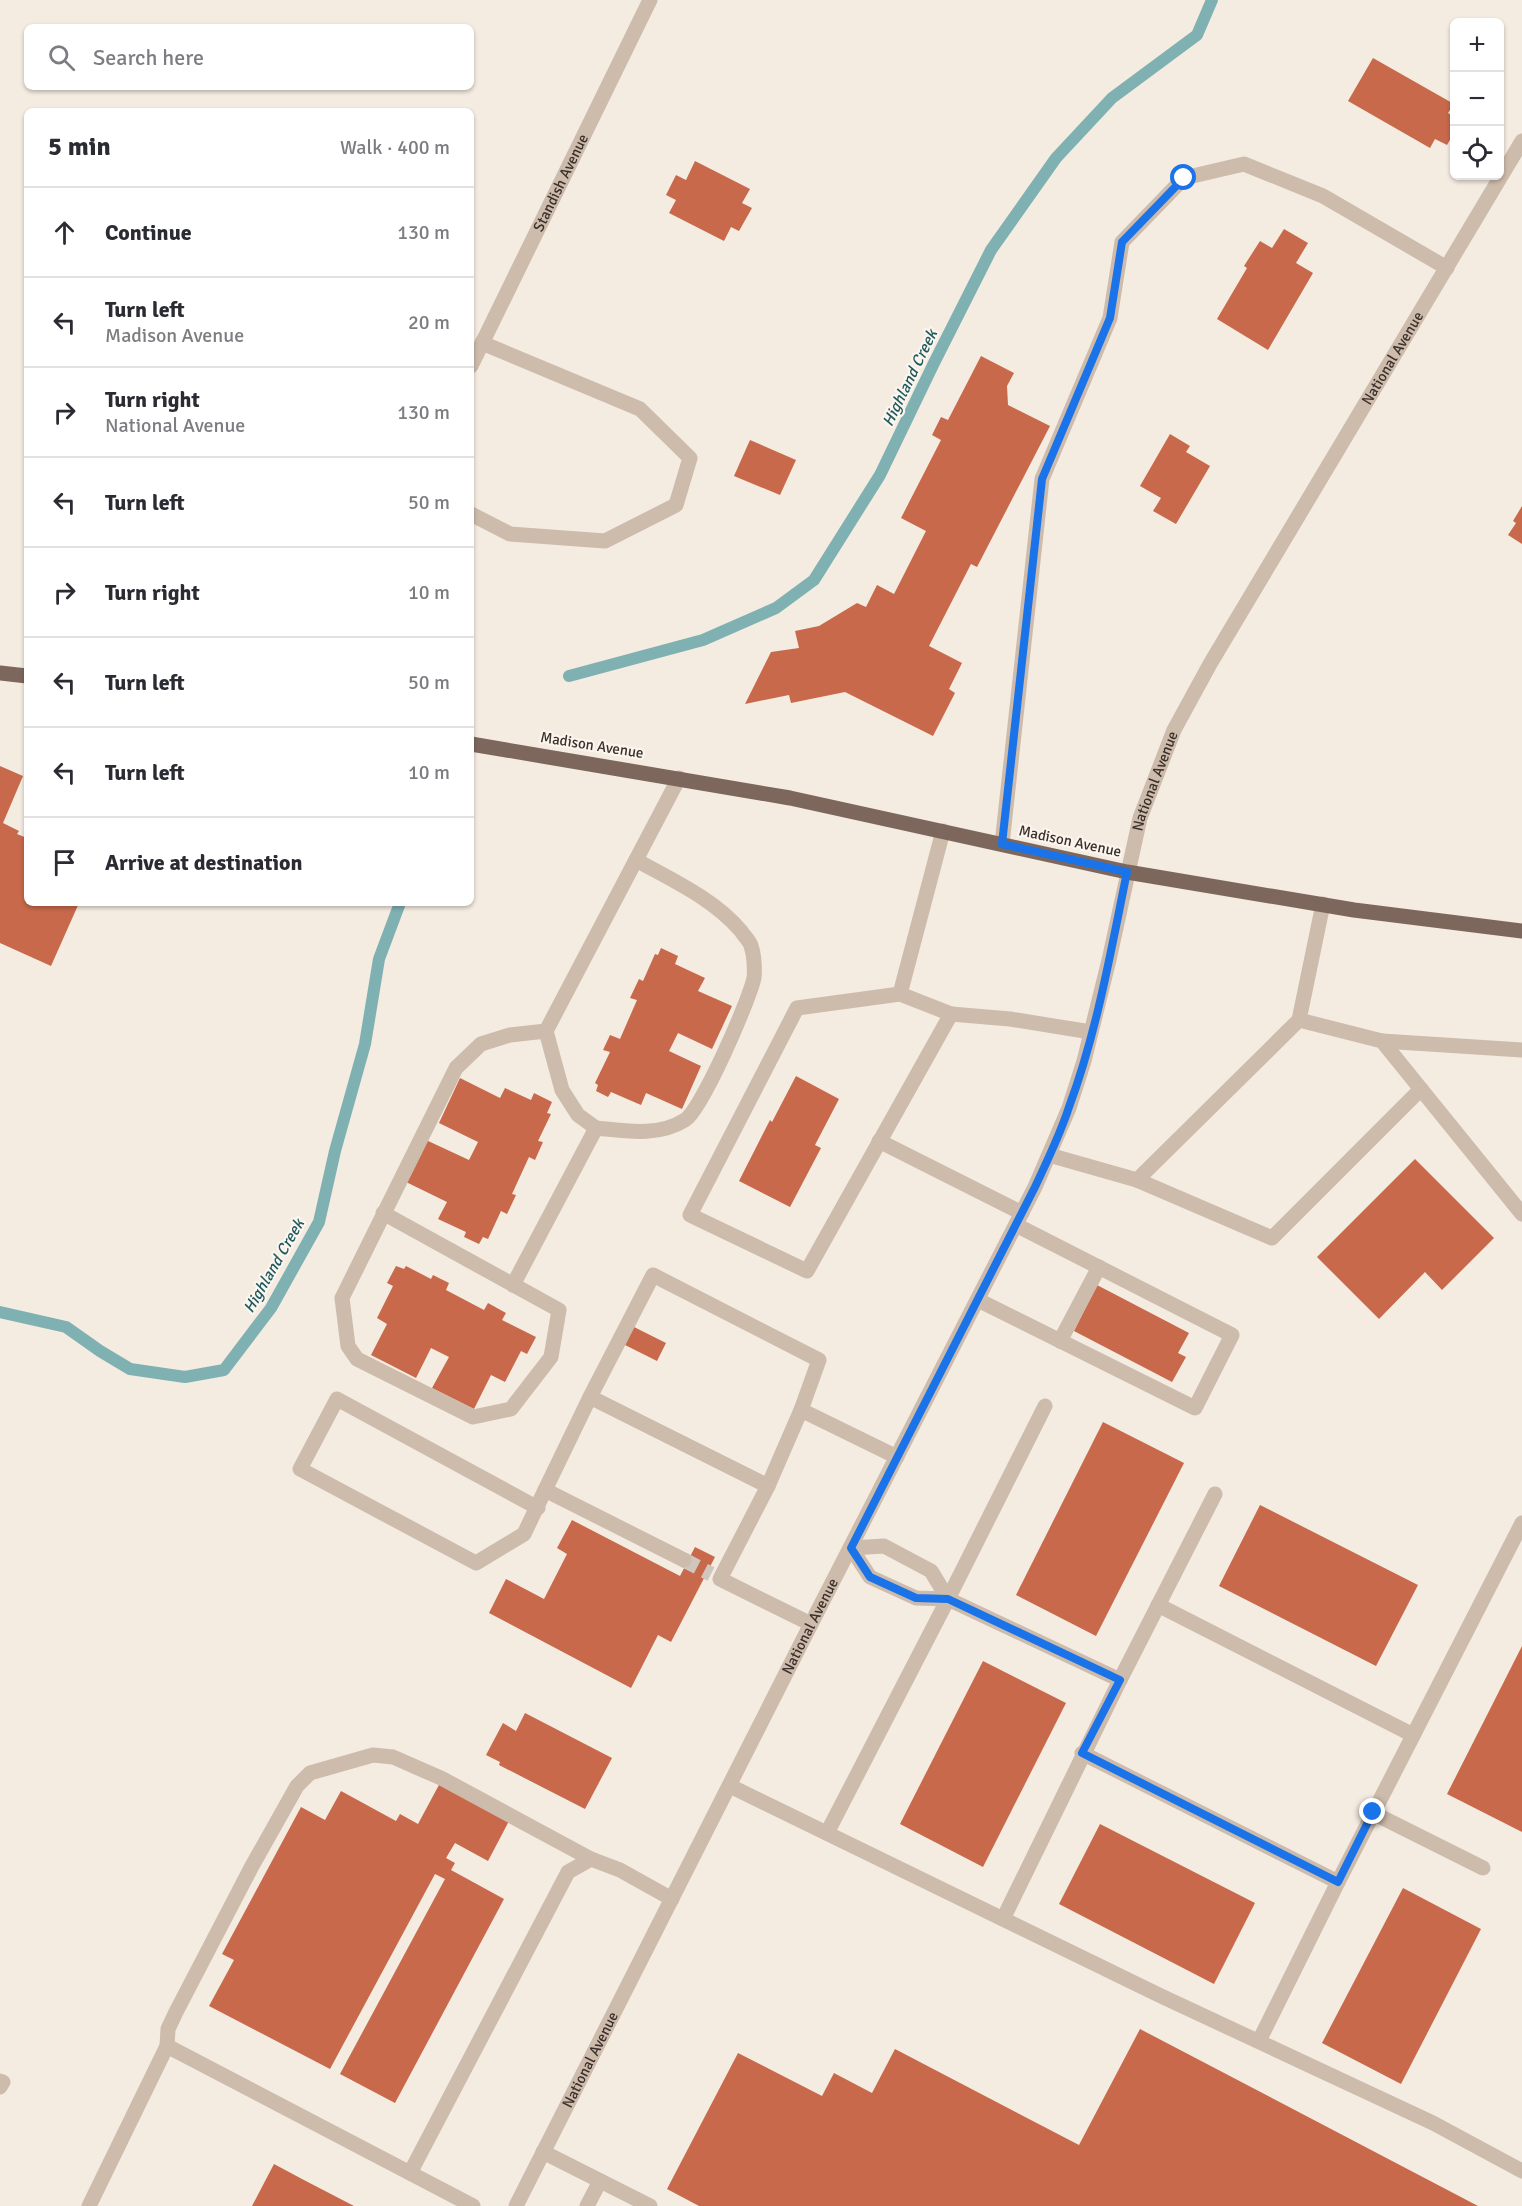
<!DOCTYPE html>
<meta charset="utf-8">
<style>
body{margin:0;font-family:Signika,sans-serif;background:#f2f2f3;color:#2b2b33}
.controls{position:absolute;right:18px;top:18px;display:grid;overflow:hidden;border-radius:9px;box-shadow:0 2px 4px #0004}
.controls button{width:54px;height:54px;display:grid;place-items:center;padding:0;border:0;border-bottom:2px solid #e1e1e2;background:#fff;color:#2b2b33;font:30px sans-serif}
.stop{position:absolute;width:18px;height:18px;margin:-14px;border:4px solid #1a73e8;border-radius:50%;background:#fff}
.stop.end{background:#1a73e8;border-color:#fff;box-shadow:0 2px 6px #0008}
.list{margin:0;padding:0;list-style:none}
h2{display:flex;justify-content:space-between;align-items:center;height:78px;margin:0;padding:0 24px;font-size:26px}
h2 small{font-size:20px;font-weight:400;color:#7c7c81}
.list li{display:grid;grid-template-columns:39px 1fr auto;gap:18px;align-items:center;box-sizing:border-box;height:90px;padding:0 24px;border-top:2px solid #e1e1e2}
.list b{display:block;font-size:22px;white-space:nowrap}
.list p{margin:0;font-size:20px;white-space:nowrap;color:#7c7c81}
.list em{font-size:20px;font-style:normal;color:#7c7c81}
.icon{flex:none;width:33px;height:33px;fill:none;stroke:currentColor;stroke-width:2;stroke-linecap:round;stroke-linejoin:round}
.map{position:relative;flex:none;width:1522px;height:2206px;overflow:hidden}
.search{position:absolute;background:#fff;box-shadow:0 2px 4px #0004;left:24px;top:24px;width:450px;height:66px;display:flex;align-items:center;gap:15px;box-sizing:border-box;padding:0 21px;border-radius:9px;color:#7c7c81;font-size:22px}
.panel{position:absolute;background:#fff;box-shadow:0 2px 4px #0004;left:24px;top:108px;width:450px;height:798px;border-radius:9px}
.map>svg:first-child{display:block}
.lines{fill:none;stroke-linecap:round;stroke-linejoin:round}
.stream{stroke:#7fb0b2;stroke-width:12}
.building{fill:#c8694b}
.minor-tunnel{stroke:#cfc6bd;stroke-width:15;stroke-dasharray:15 8;stroke-linecap:butt}
.minor{stroke:#cdbbac;stroke-width:15}
.major{stroke:#7d675c;stroke-width:15}
.route{stroke:#1a73e8;stroke-width:8}
.labels{text-anchor:middle;dominant-baseline:central;stroke-width:4.5;stroke-linejoin:round;paint-order:stroke}
.street-label{font-size:15px;fill:#3b302b;stroke:#fbf5ee}
.water-label{font-size:16px;font-style:italic;fill:#1f5a5e;stroke:#fbf5ee}
</style>
<div class="map">
<svg width="1522" height="2206" viewBox="0 0 1522 2206">
<rect width="100%" height="100%" fill="#f4ebe1"/>
<g class="lines">
<g class="stream">
<path d="M 569,676 L 703,640 L 776,608 L 814,580 L 880,475 L 934,363 L 991,250 L 1056,158 L 1112,98 L 1197,35 L 1212,0"/>
<path d="M 0,1312 L 66,1327 L 100,1351 L 130,1369 L 185,1377 L 224,1370 L 271,1308 L 319,1222 L 335,1151 L 365,1044 L 379,959 L 400,903"/>
</g>
</g>
<g class="building">
<path d="M 1373,58 L 1454,104 L 1448,113 L 1454,117 L 1454,133 L 1447,145 L 1435,139 L 1430,148 L 1348,101 Z"/>
<path d="M 695,161 L 750,189 L 742,203 L 752,208 L 739,231 L 731,227 L 724,241 L 669,213 L 676,200 L 666,195 L 676,175 L 686,180 Z"/>
<path d="M 1284,229 L 1308,243 L 1296,263 L 1313,273 L 1268,350 L 1217,319 L 1247,268 L 1244,266 L 1260,241 L 1272,248 Z"/>
<path d="M 981,356 L 1014,373 L 1007,386 L 1008,405 L 1050,426 L 977,567 L 971,564 L 929,646 L 962,663 L 949,689 L 955,693 L 933,736 L 845,692 L 791,703 L 789,695 L 745,704 L 771,652 L 799,648 L 795,631 L 819,626 L 857,603 L 866,607 L 877,585 L 894,594 L 926,531 L 901,518 L 941,440 L 932,435 L 941,417 L 948,420 Z"/>
<path d="M 1170,434 L 1190,446 L 1186,452 L 1210,466 L 1176,524 L 1153,511 L 1161,498 L 1140,486 Z"/>
<path d="M 750,440 L 796,460 L 780,495 L 734,476 Z"/>
<path d="M 1522,506 L 1522,544 L 1508,535 L 1516,523 L 1513,521 Z"/>
<path d="M 0,766 L 23,776 L 3,823 L 19,831 L 17,834 L 27,838 L 27,903 L 79,903 L 51,966 L 0,943 Z"/>
<path d="M 661,948 L 678,956 L 675,964 L 705,978 L 698,991 L 732,1006 L 712,1049 L 678,1033 L 669,1051 L 701,1066 L 682,1109 L 646,1093 L 641,1105 L 611,1092 L 608,1097 L 596,1091 L 598,1085 L 595,1083 L 610,1052 L 603,1050 L 610,1035 L 620,1039 L 637,1000 L 630,998 L 639,979 L 643,981 L 655,954 L 658,955 Z"/>
<path d="M 796,1076 L 839,1099 L 815,1145 L 821,1148 L 790,1207 L 739,1181 L 770,1120 L 772,1122 Z"/>
<path d="M 460,1078 L 500,1098 L 505,1088 L 531,1100 L 534,1093 L 552,1102 L 547,1113 L 551,1114 L 538,1141 L 543,1142 L 535,1160 L 529,1157 L 512,1194 L 516,1195 L 507,1214 L 501,1211 L 488,1239 L 483,1237 L 479,1244 L 464,1237 L 466,1232 L 438,1219 L 447,1202 L 406,1182 L 426,1140 L 469,1160 L 478,1142 L 439,1123 Z"/>
<path d="M 1415,1159 L 1494,1238 L 1442,1290 L 1425,1272 L 1379,1319 L 1317,1257 Z"/>
<path d="M 396,1266 L 404,1269 L 406,1266 L 431,1279 L 433,1275 L 449,1283 L 446,1290 L 484,1310 L 488,1303 L 506,1313 L 502,1320 L 536,1337 L 527,1354 L 521,1351 L 505,1382 L 491,1375 L 474,1409 L 432,1388 L 449,1357 L 431,1348 L 416,1378 L 371,1355 L 387,1324 L 377,1318 L 393,1286 L 387,1283 Z"/>
<path d="M 1097,1285 L 1189,1333 L 1178,1353 L 1186,1357 L 1172,1382 L 1074,1331 Z"/>
<path d="M 634,1327 L 666,1343 L 657,1361 L 625,1345 Z"/>
<path d="M 1103,1422 L 1184,1463 L 1096,1636 L 1016,1595 Z"/>
<path d="M 1260,1505 L 1418,1585 L 1376,1666 L 1219,1586 Z"/>
<path d="M 572,1520 L 680,1576 L 695,1547 L 715,1557 L 671,1642 L 658,1635 L 631,1688 L 489,1613 L 506,1579 L 544,1599 L 567,1554 L 557,1548 Z"/>
<path d="M 1522,1646 L 1522,1832 L 1447,1794 Z"/>
<path d="M 983,1661 L 1066,1703 L 983,1867 L 900,1824 Z"/>
<path d="M 525,1713 L 612,1758 L 585,1809 L 499,1765 L 500,1762 L 486,1755 L 503,1723 L 516,1731 Z"/>
<path d="M 440,1783 L 509,1821 L 488,1861 L 455,1843 L 446,1858 L 455,1863 L 451,1870 L 504,1899 L 395,2103 L 340,2074 L 445,1879 L 435,1874 L 330,2069 L 209,2006 L 234,1960 L 222,1954 L 301,1807 L 325,1820 L 341,1791 L 396,1821 L 400,1814 L 418,1824 Z"/>
<path d="M 1100,1824 L 1255,1903 L 1214,1984 L 1059,1904 Z"/>
<path d="M 1403,1888 L 1481,1929 L 1401,2084 L 1322,2043 Z"/>
<path d="M 1140,2029 L 1478,2206 L 699,2206 L 667,2189 L 738,2053 L 822,2096 L 834,2073 L 872,2093 L 895,2049 L 1079,2145 Z"/>
<path d="M 274,2164 L 302,2179 L 354,2206 L 252,2206 Z"/>
</g>
<g class="lines">
<path class="minor-tunnel" d="M 684,1560 L 711,1574"/>
<g class="minor">
<path id="s1" d="M 471,366 L 650,0"/>
<path d="M 471,514 L 510,534 L 605,541 L 676,505 L 690,458 L 640,409 L 482,343"/>
<path d="M 1002,844 L 1042,479 L 1110,318 L 1122,242 L 1184,178 L 1244,164 L 1323,196 L 1447,268"/>
<path d="M 1323,904 L 1299,1020 L 1382,1041 L 1522,1214"/>
<path d="M 900,994 L 951,1014 L 807,1271 L 690,1215 L 797,1008 L 900,994 L 943,831"/>
<path d="M 951,1014 L 1010,1019 L 1091,1032"/>
<path d="M 546,1031 L 562,1090 L 578,1115 L 596,1128"/>
<path d="M 1382,1041 L 1522,1050"/>
<path d="M 879,1141 L 1022,1213"/>
<path d="M 1049,1155 L 1137,1180 L 1299,1020"/>
<path d="M 1137,1180 L 1272,1238 L 1421,1089"/>
<path d="M 383,1213 L 559,1310 L 551,1357 L 511,1409 L 473,1417 L 357,1359 L 348,1346 L 342,1298 L 456,1068 L 481,1044 L 510,1035 L 546,1031 L 679,778"/>
<path d="M 513,1285 L 596,1128 C 626,1131 658,1137 685,1120 C 702,1109 749,1001 754,978 C 755,969 754,954 751,946 C 750,941 744,936 741,931 C 714,899 672,880 636,860"/>
<path d="M 978,1300 L 1195,1408 L 1232,1335 L 1016,1225"/>
<path d="M 1060,1341 L 1099,1267"/>
<path d="M 590,1397 L 768,1486"/>
<path d="M 538,1508 L 337,1399 L 300,1469 L 476,1563 L 524,1534 L 545,1490"/>
<path d="M 851,1548 L 870,1577 L 916,1598 L 948,1599 L 1120,1680 L 1003,1919"/>
<path d="M 851,1548 L 884,1546 L 931,1571 L 948,1599"/>
<path d="M 684,1560 L 545,1490 L 590,1397 L 653,1275 L 819,1360 L 801,1410"/>
<path d="M 1158,1605 L 1413,1735"/>
<path d="M 811,1624 L 720,1579 L 768,1486 L 801,1410 L 897,1457"/>
<path d="M 1120,1680 L 1215,1494"/>
<path d="M 1082,1753 L 1338,1882 L 1259,2041"/>
<path d="M 730,1786 L 1161,1996 L 1433,2123 L 1522,2171"/>
<path d="M 1373,1813 L 1483,1868"/>
<path d="M 827,1833 L 948,1599 L 1045,1406"/>
<path d="M 1338,1882 L 1522,1523"/>
<path d="M 167,2046 L 168,2029 L 176,2012 L 252,1866 L 297,1786 L 310,1773 L 373,1755 L 393,1757 L 441,1778 L 591,1859"/>
<path d="M 0,2081 L 3,2082 L 0,2087"/>
<path d="M 543,2152 L 650,2206"/>
<path d="M 410,2173 L 568,1872 L 591,1859 L 620,1870 L 672,1899"/>
<path d="M 89,2206 L 167,2046 L 473,2206"/>
<path id="s2" d="M 516,2206 L 811,1624 L 1035,1187 L 1069,1108 L 1084,1061 L 1109,960 L 1140,818 L 1174,730 L 1210,664 L 1522,141"/>
<path d="M 587,2206 L 600,2181"/>
</g>
<g class="major">
<path d="M 0,673 L 27,676"/>
<path d="M 471,744 L 790,798 L 1127,872 L 1354,910 L 1522,931"/>
</g>
</g>
<g class="lines">
<path class="route" d="M 1184,178 L 1122,242 L 1110,318 L 1042,479 L 1002,844 L 1127,872 C 1111,950 1097,1032 1069,1107 C 1060,1135 1047,1161 1035,1187 L 851,1548 L 870,1577 L 916,1598 L 948,1599 L 1120,1680 L 1082,1753 L 1338,1882 L 1373,1812"/>
</g>
<g class="labels">
<g class="street-label">
<text stroke="none"><textPath href="#s1" startOffset="204">Standish Avenue</textPath></text>
<text stroke="none"><textPath href="#s2" startOffset="2054">National Avenue</textPath></text>
<text transform="translate(592 745) rotate(9)">Madison Avenue</text>
<text stroke="none"><textPath href="#s2" startOffset="1568">National Avenue</textPath></text>
<text transform="translate(1070 841) rotate(12)">Madison Avenue</text>
<text stroke="none"><textPath href="#s2" startOffset="650">National Avenue</textPath></text>
<text stroke="none"><textPath href="#s2" startOffset="164">National Avenue</textPath></text>
</g>
<g class="water-label">
<text transform="translate(910 378) rotate(-64)">Highland Creek</text>
<text transform="translate(274 1266) rotate(-60)">Highland Creek</text>
</g>
</g>
</svg>
<div class="controls">
<button>+</button>
<button>−</button>
<button><svg class="icon" aria-label="locate" viewBox="0 0 24 24"><circle cx="12" cy="12" r="6"/><path d="M12 2v4M12 18v4M2 12h4M18 12h4"/></svg></button>
</div>
<div class="stop" style="left:1184px;top:178px"></div>
<div class="stop end" style="left:1373px;top:1812px"></div>
<div class="search"><svg class="icon" aria-label="search" viewBox="0 0 24 24"><circle cx="10" cy="10" r="6"/><path d="M15 15l6 6"/></svg>Search here</div>
<section class="panel">
<h2>5 min<small>Walk · 400 m</small></h2>
<ul class="list">
<li><svg class="icon" aria-label="ahead" viewBox="0 0 24 24"><path d="M12 20V5M6 11l6-6 6 6"/></svg><div><b>Continue</b></div><em>130 m</em></li>
<li><svg class="icon" aria-label="left" viewBox="0 0 24 24"><path d="M17 20v-9H6M10 6l-5 5 5 5"/></svg><div><b>Turn left</b><p>Madison Avenue</p></div><em>20 m</em></li>
<li><svg class="icon" aria-label="right" viewBox="0 0 24 24"><path d="M7 20v-9h11M14 6l5 5-5 5"/></svg><div><b>Turn right</b><p>National Avenue</p></div><em>130 m</em></li>
<li><svg class="icon" aria-label="left" viewBox="0 0 24 24"><path d="M17 20v-9H6M10 6l-5 5 5 5"/></svg><div><b>Turn left</b></div><em>50 m</em></li>
<li><svg class="icon" aria-label="right" viewBox="0 0 24 24"><path d="M7 20v-9h11M14 6l5 5-5 5"/></svg><div><b>Turn right</b></div><em>10 m</em></li>
<li><svg class="icon" aria-label="left" viewBox="0 0 24 24"><path d="M17 20v-9H6M10 6l-5 5 5 5"/></svg><div><b>Turn left</b></div><em>50 m</em></li>
<li><svg class="icon" aria-label="left" viewBox="0 0 24 24"><path d="M17 20v-9H6M10 6l-5 5 5 5"/></svg><div><b>Turn left</b></div><em>10 m</em></li>
<li><svg class="icon" aria-label="arrive" viewBox="0 0 24 24"><path d="M6 21V4h12l-3 4 3 4H6"/></svg><div><b>Arrive at destination</b></div></li>
</ul>
</section>
</div>
